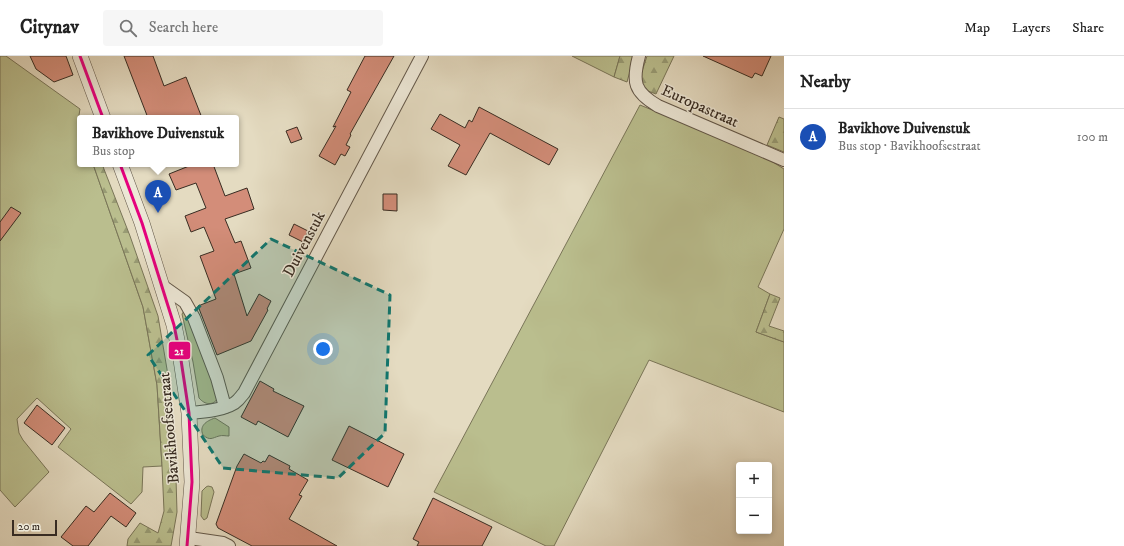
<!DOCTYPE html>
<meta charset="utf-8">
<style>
body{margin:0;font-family:"IM FELL DW Pica",serif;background:#f6f6f6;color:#222}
.controls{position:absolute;right:12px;bottom:12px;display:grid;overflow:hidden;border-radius:4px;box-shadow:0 2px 6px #0003}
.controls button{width:36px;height:36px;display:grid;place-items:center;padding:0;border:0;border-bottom:1px solid #e0e0e0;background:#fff;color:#222;font:20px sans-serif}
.scale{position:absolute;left:12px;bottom:10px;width:45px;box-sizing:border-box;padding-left:4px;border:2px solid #382c22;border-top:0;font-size:11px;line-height:14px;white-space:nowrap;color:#382c22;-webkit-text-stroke:3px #ede8d7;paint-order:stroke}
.you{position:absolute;left:323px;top:293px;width:14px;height:14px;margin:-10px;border:3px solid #fff;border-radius:50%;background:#1a73e8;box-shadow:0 0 0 6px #1a73e833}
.badge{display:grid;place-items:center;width:26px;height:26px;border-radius:50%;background:#1a73e8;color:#fff;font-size:13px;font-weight:700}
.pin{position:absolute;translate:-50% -33px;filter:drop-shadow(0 1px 2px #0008)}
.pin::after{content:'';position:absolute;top:21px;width:14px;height:12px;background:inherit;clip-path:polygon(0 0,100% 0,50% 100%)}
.popup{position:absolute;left:77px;top:59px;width:162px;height:52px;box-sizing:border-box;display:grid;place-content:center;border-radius:4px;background:#fff;filter:drop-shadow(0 1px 3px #0005);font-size:13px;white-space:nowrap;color:#767676}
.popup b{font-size:15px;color:#222}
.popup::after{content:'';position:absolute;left:50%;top:100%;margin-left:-8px;border:8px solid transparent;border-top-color:#fff}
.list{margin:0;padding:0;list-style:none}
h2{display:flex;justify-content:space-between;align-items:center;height:52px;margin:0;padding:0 16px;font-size:17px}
h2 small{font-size:13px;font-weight:400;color:#767676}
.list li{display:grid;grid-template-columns:26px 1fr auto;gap:12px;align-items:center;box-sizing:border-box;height:56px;padding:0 16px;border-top:1px solid #e0e0e0}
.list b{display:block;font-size:15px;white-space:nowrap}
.list p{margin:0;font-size:13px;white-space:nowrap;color:#767676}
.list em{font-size:13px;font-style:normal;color:#767676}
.icon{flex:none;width:22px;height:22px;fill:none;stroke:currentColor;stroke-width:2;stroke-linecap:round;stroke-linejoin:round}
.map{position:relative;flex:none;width:784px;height:490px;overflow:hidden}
header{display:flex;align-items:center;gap:24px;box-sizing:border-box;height:56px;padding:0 20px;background:#fff;border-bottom:1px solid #e0e0e0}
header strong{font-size:19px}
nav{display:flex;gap:22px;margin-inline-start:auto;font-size:14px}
.search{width:280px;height:36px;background:#f6f6f6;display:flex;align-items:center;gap:10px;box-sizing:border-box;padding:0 14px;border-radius:4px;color:#767676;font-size:15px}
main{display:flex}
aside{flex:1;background:#fff}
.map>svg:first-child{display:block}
.green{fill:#babe8e;stroke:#797558}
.forest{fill:url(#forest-firs);stroke:#797558}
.building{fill:#d38d79;stroke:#382c22}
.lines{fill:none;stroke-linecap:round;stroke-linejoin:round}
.minor-casing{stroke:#63584a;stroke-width:14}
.tertiary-casing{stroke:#63584a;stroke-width:16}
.minor{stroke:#ede8d7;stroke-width:12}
.tertiary{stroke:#ede8d7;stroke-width:15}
.bus-1-casing{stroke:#ede8d7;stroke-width:6}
.bus-1{stroke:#e6007e;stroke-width:3}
.marked{fill:#0f766e;fill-opacity:0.2;stroke:#0f766e;stroke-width:3;stroke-dasharray:8 5;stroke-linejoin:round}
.labels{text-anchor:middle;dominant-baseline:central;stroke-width:3;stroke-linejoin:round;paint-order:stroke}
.street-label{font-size:16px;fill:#382c22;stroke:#ede8d7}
.line-badge{stroke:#ede8d7;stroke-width:1.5}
.badge-label{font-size:11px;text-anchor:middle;font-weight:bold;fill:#fff}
</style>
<header>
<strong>Citynav</strong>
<div class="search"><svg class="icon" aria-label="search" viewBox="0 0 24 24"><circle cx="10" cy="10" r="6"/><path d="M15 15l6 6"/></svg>Search here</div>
<nav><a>Map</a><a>Layers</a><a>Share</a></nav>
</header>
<main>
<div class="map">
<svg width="784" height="490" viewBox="0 0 784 490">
<defs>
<pattern id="forest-firs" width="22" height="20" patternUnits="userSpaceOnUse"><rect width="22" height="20" fill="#babe8e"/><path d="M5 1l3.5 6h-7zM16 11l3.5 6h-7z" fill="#989b74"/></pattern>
</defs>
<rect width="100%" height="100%" fill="#e4dbc1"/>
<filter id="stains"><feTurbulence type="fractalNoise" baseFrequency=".005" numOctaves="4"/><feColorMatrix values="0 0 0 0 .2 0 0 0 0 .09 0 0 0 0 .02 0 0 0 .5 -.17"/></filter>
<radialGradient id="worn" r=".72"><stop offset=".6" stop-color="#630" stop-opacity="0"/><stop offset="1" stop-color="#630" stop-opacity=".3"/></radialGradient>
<g class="green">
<path d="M 0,0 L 6,0 L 80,53 L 78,65 L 80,70 L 80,108 L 93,108 L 143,251 L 157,329 L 162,410 L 143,411 L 142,436 L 131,448 L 58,391 L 71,373 L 37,342 L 17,363 L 19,377 L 23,384 L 49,416 L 15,451 L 0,434 Z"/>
<path d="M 572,0 L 620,0 L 614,21 Z"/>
<path d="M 640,49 L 760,98 L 784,113 L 784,173 L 758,231 L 770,238 L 756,276 L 784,286 L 784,356 L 649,304 L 554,490 L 546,490 L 434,436 Z"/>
<path d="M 184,255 L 185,255 L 210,313 L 218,342 C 213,350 205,349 199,342 L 193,306 L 182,258 Z"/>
<path d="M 215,362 L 229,371 L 229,380 C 226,380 222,379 219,380 C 212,382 210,385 203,379 C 199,370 206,365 215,362 Z"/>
<path d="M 208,430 L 212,431 L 214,436 L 207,462 L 204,464 L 201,460 L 202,435 L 206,431 Z"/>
</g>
<g class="forest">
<path d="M 620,0 L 634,0 L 627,26 L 614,21 Z"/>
<path d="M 647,0 L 674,0 L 656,38 L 637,31 Z"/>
<path d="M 779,61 L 784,63 L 784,96 L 767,89 Z"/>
<path d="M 93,108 L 102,108 L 130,180 L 158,260 L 170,331 L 175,389 L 177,456 L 171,490 L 127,490 L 128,483 L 140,467 L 158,477 L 164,455 L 162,410 L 157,329 L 143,251 Z"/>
<path d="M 770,238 L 780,242 L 769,270 L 784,275 L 784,286 L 756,276 Z"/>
</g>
<g class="building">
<path d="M 30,0 L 66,0 L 73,19 L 54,26 L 36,13 Z"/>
<path d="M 124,0 L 153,0 L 164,30 L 186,21 L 202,62 L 148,62 Z"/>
<path d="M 365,0 L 394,0 L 350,78 L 351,79 L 346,89 L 350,91 L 345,100 L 341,98 L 335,109 L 319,100 L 336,70 L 333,71 L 351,36 L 347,34 Z"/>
<path d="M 703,0 L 771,0 L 762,20 L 755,17 L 752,22 Z"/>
<path d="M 479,51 L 558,93 L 549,109 L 490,77 L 466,119 L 448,110 L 460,89 L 431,73 L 440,58 L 465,72 L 469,64 L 472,66 Z"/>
<path d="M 297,71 L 302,83 L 291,87 L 286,75 Z"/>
<path d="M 194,108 L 213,108 L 225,140 L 247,132 L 254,153 L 225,163 L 235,187 L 241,185 L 251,212 L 234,218 L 247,260 L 259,238 L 271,245 L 267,253 L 268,254 L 251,285 L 217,299 L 198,250 L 216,243 L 200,200 L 214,195 L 204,171 L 191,176 L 185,160 L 206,152 L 196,127 L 176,134 L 169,118 Z"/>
<path d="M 383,138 L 397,138 L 397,155 L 383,154 Z"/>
<path d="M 11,151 L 21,157 L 0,185 L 0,166 Z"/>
<path d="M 294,168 L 308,175 L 303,186 L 289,179 Z"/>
<path d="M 260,325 L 274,333 L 273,335 L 304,350 L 288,381 L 258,365 L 256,369 L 241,361 Z"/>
<path d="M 37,349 L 65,372 L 52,389 L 24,367 Z"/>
<path d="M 349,370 L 404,398 L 388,431 L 332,404 Z"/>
<path d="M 244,398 L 261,407 L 263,405 L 265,406 L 269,399 L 290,410 L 289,413 L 308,424 L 299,439 L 302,440 L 289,463 L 337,490 L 252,490 L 218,472 L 216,468 L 237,410 Z"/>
<path d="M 110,437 L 136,457 L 126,471 L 111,460 L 88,490 L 73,490 L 61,481 L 86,450 L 94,456 Z"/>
<path d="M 433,442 L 492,471 L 482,490 L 417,490 L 419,486 L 413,483 Z"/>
</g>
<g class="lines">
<defs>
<g id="minor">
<path d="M 639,0 C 632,26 634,36 658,50 L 784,104"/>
<path d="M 161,229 L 185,246 L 194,262 L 217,322 L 225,351"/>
<path d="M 189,357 C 202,356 229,354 238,344 C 240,342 242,339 244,337 L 422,0"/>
<path d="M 189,482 L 223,487 L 229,490"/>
</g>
<g id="tertiary">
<path d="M 80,0 L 103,62"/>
<path d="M 120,108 L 142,167 L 174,269 L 181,304 L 189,357 L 192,426 L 187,490"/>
</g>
</defs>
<use href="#minor" class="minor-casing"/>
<use href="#tertiary" class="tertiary-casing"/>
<use href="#minor" class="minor"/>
<use href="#tertiary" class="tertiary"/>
<defs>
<g id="bus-1">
<path d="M 80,0 L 103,62"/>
<path d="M 120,108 L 142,167 L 174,269 L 181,304 L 189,357 L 192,426 L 187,490"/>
</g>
</defs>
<use href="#bus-1" class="bus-1-casing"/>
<use href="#bus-1" class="bus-1"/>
</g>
<path class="marked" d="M 271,183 L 390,239 L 385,377 L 338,422 L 223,412 L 148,299 Z"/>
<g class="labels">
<g class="street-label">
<text transform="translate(700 50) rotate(24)">Europastraat</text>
<text transform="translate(304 188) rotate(-62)">Duivenstuk</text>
<text transform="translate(169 372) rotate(-95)">Bavikhoofsestraat</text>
</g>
</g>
<rect class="line-badge" x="168" y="285" width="23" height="19" rx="4" fill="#e6007e"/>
<g class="badge-label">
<text x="179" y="299">21</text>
</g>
<rect width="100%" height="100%" filter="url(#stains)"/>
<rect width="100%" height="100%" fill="url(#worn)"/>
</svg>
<div class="controls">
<button>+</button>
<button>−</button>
</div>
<div class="scale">20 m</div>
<div class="you"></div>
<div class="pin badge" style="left:158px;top:157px;background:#1a4fb4">A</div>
<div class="popup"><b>Bavikhove Duivenstuk</b>Bus stop</div>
</div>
<aside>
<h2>Nearby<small></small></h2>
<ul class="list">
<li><span class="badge" style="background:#1a4fb4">A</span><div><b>Bavikhove Duivenstuk</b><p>Bus stop · Bavikhoofsestraat</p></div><em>100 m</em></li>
</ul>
</aside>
</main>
